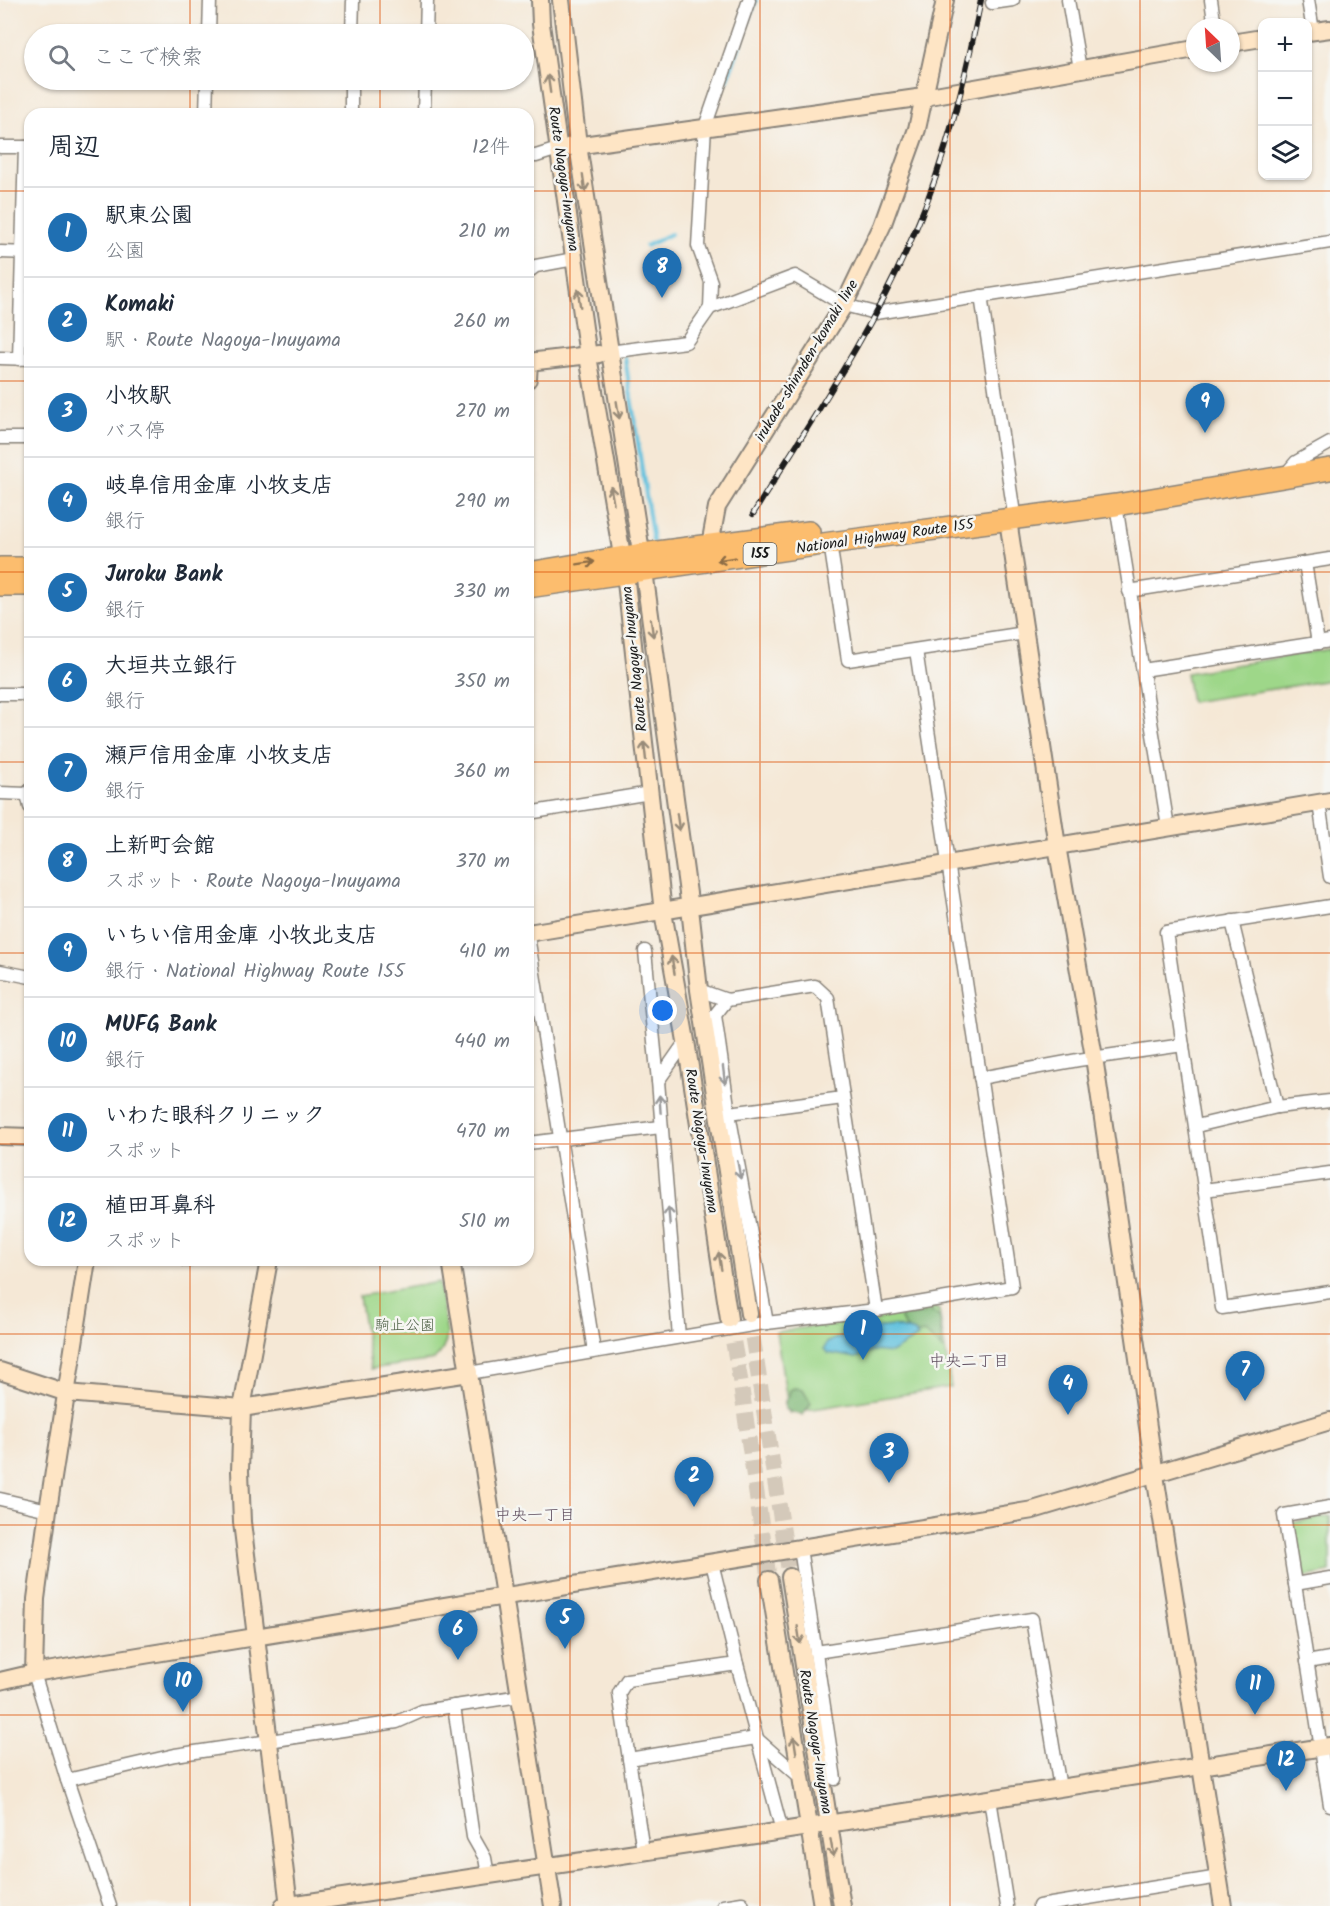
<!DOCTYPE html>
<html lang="ja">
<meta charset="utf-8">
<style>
body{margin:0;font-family:Kalam,"Klee One",sans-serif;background:#f2f2f3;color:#1f2937}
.controls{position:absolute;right:18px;top:18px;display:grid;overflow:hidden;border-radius:12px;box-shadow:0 2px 4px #0004}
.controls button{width:54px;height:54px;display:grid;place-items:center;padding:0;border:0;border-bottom:2px solid #e0e1e3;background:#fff;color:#1f2937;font:30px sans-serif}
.compass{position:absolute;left:1186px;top:18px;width:54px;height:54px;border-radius:50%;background:#fff;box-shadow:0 2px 4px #0004;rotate:335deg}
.you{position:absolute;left:663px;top:1011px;width:21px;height:21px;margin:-15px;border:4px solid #fff;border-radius:50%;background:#1a73e8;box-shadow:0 0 0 9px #1a73e833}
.badge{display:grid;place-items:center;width:39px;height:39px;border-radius:50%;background:#1f6fb2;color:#fff;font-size:20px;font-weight:700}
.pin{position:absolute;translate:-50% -50px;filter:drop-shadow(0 2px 3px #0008)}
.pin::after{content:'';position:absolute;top:32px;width:21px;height:18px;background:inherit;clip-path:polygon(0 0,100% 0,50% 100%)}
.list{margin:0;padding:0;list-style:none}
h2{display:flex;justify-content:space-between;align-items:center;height:78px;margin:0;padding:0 24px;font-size:26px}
h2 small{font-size:20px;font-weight:400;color:#747a83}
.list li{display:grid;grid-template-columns:39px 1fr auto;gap:18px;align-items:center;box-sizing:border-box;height:90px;padding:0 24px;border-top:2px solid #e0e1e3}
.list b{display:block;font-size:22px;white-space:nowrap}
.list p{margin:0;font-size:20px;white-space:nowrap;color:#747a83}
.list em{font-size:20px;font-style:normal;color:#747a83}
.icon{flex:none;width:33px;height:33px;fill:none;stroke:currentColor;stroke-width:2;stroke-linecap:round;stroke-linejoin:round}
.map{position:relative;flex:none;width:1330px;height:1906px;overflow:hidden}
.search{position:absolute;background:#fff;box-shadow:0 2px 4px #0004;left:24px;top:24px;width:510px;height:66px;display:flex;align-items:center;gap:15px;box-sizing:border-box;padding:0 21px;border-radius:33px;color:#747a83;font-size:22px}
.panel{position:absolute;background:#fff;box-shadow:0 2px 4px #0004;left:24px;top:108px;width:510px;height:1158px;border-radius:18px}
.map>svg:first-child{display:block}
.green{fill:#9ed789;stroke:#5d7a52;stroke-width:1.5}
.forest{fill:#7eb875;stroke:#4d6a48;stroke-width:1.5}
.water{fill:#60c1de;stroke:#3e6e7d;stroke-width:1.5}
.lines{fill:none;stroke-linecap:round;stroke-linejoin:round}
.stream{stroke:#60c1de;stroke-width:4}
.secondary-tunnel{stroke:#d4c9ba;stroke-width:16;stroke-dasharray:16 8;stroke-linecap:butt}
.street-casing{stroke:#888279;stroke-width:15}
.secondary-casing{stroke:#888279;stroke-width:20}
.highway-casing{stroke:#888279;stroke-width:24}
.street{stroke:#fff;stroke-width:12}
.secondary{stroke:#fee5c5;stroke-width:16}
.highway{stroke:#fcbd6e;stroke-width:21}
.rail-casing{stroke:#1c1c1c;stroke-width:6}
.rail{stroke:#f6f6f2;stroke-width:4;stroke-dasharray:11;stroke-linecap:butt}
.oneway{stroke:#988b79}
.oneway2{stroke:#8c6c45}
.oneway3{stroke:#999}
.grid{fill:none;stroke:#de560d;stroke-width:1.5;stroke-opacity:0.55}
.labels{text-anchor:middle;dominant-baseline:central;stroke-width:5;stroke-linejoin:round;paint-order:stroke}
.shield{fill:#f6f6f2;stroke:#5d5d5c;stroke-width:1.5}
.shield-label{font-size:14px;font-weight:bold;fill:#1c1c1c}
.street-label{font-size:15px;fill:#1c1c1c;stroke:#f6f6f2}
.park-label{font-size:15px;fill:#4a5d42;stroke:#f6f6f2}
.neighbourhood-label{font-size:16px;fill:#615060;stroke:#f6f6f2}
</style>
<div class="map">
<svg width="1330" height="1906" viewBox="0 0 1330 1906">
<rect width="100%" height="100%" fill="#f6f6f2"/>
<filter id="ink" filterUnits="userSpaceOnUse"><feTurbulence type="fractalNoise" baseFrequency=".0167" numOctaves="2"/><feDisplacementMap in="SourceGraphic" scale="12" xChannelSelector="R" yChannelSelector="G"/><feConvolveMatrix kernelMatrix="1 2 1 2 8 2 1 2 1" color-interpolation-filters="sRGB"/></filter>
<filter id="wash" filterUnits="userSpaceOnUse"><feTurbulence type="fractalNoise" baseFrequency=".008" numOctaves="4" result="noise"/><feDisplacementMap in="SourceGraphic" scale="24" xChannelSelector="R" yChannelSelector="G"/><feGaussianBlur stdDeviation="1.35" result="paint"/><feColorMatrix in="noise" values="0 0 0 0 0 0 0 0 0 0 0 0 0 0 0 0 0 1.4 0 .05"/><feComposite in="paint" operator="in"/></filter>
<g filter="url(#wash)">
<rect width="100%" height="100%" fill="#f5e8d6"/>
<g class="green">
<path d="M 1330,649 L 1330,680 L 1191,702 L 1186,673 Z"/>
<path d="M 439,1282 L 447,1334 C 446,1345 442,1353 434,1360 L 371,1369 L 359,1296 Z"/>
<path d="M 933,1307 L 939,1310 L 951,1387 L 789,1413 L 776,1332 Z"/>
<path d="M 1330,1516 L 1330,1572 L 1300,1578 L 1290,1523 Z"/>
</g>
<g class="forest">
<path d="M 933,1312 L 940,1318 L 942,1349 L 925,1333 L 913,1335 L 903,1324 L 900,1317 Z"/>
<path d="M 794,1388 L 803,1389 L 811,1403 L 803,1415 L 793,1413 L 785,1409 L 785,1401 L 789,1395 L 790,1390 Z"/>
</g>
<path class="water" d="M 893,1326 L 915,1332 L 918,1337 L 891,1353 L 874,1351 L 856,1358 L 828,1353 L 824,1349 L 827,1343 C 848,1331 868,1328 893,1326 Z"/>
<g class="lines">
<g class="stream">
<path d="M 727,81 L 756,0"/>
<path d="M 646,246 L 671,234"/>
<path d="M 625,358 L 653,541"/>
</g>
</g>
</g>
<g filter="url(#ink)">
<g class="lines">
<g class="secondary-tunnel">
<path d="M 749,1314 L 790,1577"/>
<path d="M 729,1319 L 740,1379 L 769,1580"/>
</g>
<defs>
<g id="street">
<path d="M 1068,0 L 1080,69"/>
<path d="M 1211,0 L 1215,27"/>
<path d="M 1308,0 L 1313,31"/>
<path d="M 992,3 L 1013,0"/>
<path d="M 209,34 L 210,0"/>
<path d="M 352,34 L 353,0"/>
<path d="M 426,34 L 427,0"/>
<path d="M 206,114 L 207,80"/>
<path d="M 351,114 L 351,80"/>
<path d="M 424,114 L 425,80"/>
<path d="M 0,147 L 30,147"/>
<path d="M 528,156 L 536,156 L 558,149"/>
<path d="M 0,252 L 29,253"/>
<path d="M 528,272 L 536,266 L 574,259"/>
<path d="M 981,296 L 1015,520"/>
<path d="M 710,308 L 711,282 L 698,246 L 705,127 L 749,0"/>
<path d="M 609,352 L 686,342 L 710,308 L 795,276 L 844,305 L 875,313 L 1330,242"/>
<path d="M 0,358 L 30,359"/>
<path d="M 19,359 L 25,147"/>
<path d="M 0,438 L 30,438"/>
<path d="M 1285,475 L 1296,462 L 1330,443"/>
<path d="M 1116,505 L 1168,827"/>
<path d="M 830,543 L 848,660 L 1025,633"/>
<path d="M 1305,563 L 1318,643"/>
<path d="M 1129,591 L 1330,559"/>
<path d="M 1143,670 L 1330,641"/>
<path d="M 0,694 L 30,694"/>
<path d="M 0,793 L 27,794 L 30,790"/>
<path d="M 27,794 L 30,807"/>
<path d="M 1319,803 L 1330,877"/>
<path d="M 528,813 L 650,793"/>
<path d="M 1330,906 L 1166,932 L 1222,1308 L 1330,1292"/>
<path d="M 1232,921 L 1277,1107"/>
<path d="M 528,936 L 594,1351"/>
<path d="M 645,951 L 658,1081 L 679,1337"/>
<path d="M 0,971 L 30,977"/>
<path d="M 699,990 L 727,1000 L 815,986 L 828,998 L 876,1310"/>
<path d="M 727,1000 L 715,1015 L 729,1113 L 767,1323"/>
<path d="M 980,1078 L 1078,1060 L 1183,1045"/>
<path d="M 658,1081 L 686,1041"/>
<path d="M 729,1113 L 843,1098"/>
<path d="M 1196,1126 L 1277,1107 L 1330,1101"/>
<path d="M 528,1143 L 661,1127"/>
<path d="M 1204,1190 L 1330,1173"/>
<path d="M 185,1260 L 190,1260"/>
<path d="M 469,1373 L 758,1324 L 876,1310 L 1012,1287 L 916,650"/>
<path d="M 0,1499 L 48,1510"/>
<path d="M 1330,1507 L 1284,1515 L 1330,1805"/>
<path d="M 800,1548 L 835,1779"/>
<path d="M 712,1563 L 737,1664"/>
<path d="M 1295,1584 L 1330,1578"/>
<path d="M 816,1652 L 1032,1619 L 1060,1788"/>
<path d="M 1307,1662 L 1330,1658"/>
<path d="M 34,1673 L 67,1780 L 110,1906"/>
<path d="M 454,1706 L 473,1837 L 485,1858 L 488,1875"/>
<path d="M 629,1759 L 756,1738 L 800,1777"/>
<path d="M 67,1780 L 175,1755 L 397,1722 L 422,1711 L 520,1696"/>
<path d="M 990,1799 L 1007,1906"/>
<path d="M 643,1851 L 619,1693 L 627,1680 L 737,1664 L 782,1831"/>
<path d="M 723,1906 L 742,1903 L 743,1906"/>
<path d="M 1039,1906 L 1219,1877"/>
</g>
<g id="secondary">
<path d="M 540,0 L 541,24 L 588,356 L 625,573 L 663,912 L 686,1041 L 729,1319"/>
<path d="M 561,0 L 578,145 L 644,571 L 690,908 L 699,990 L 749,1314"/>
<path d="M 1308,32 L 1330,29"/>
<path d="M 1231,43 L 1262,38"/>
<path d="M 568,147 L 924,97 L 1195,49"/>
<path d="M 528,362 L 599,354"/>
<path d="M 528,379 L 529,362"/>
<path d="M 1008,520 L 1057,846 L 1094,1057 L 1155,1475 L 1223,1906"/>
<path d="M 710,545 L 717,507 L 844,305 L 882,226 L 917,129 L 945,0"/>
<path d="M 528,933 L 1330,801"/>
<path d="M 0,1136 L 30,1137"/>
<path d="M 269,1260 L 242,1408 L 240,1471 L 242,1522 L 289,1906"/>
<path d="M 451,1260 L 553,1906"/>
<path d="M 0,1371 L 67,1393 L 242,1408 L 469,1373"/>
<path d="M 790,1577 L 842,1906"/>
<path d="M 769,1580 L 822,1906"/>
<path d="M 34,1673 L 36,1599 L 48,1510 L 87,1260"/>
<path d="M 0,1681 L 34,1673 L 1033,1510 L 1330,1421"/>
<path d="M 283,1906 L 782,1831 L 1330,1746"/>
</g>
<g id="highway">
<path d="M 0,568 L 30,568"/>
<path d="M 528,573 L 642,554 L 809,532"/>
<path d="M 0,585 L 30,585"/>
<path d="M 528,587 L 830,543 L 1116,505 L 1330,469"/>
</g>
</defs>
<use href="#street" class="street-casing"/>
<use href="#secondary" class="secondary-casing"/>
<use href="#highway" class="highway-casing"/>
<use href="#street" class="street"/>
<use href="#secondary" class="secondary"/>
<use href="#highway" class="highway"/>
<defs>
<path id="rail" d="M 753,514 C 810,422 873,331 915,231 C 947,157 965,79 981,0"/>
</defs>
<use href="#rail" class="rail-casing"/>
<use href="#rail" class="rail"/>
</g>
<defs><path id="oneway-shaft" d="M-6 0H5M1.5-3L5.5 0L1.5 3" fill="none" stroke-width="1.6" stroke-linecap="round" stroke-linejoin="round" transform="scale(1.5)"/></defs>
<g class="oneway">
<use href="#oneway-shaft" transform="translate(549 84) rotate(-98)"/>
<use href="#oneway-shaft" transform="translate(584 183) rotate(82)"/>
<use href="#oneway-shaft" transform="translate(579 298) rotate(-98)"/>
<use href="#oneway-shaft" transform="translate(618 410) rotate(81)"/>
<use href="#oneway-shaft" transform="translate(612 495) rotate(-100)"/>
<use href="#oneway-shaft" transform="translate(652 628) rotate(82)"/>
<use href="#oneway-shaft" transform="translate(645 751) rotate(-96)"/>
<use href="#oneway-shaft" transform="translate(678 822) rotate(82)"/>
<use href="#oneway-shaft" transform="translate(673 965) rotate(-100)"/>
<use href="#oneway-shaft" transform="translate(720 1261) rotate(-99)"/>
<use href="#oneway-shaft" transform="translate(799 1635) rotate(81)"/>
<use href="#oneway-shaft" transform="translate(795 1745) rotate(-99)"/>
<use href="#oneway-shaft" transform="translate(832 1848) rotate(80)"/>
</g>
<g class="oneway2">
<use href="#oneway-shaft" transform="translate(726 559) rotate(171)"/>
<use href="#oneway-shaft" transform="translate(586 563) rotate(-9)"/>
</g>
<g class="oneway3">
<use href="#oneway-shaft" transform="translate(724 1075) rotate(83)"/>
<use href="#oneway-shaft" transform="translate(660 1104) rotate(-94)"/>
<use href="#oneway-shaft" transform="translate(739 1170) rotate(80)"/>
<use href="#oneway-shaft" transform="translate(669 1216) rotate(-95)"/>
</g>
</g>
<path class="grid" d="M 190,0 L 190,34M 380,0 L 380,34M 570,0 L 570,1906M 760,0 L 760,1906M 950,0 L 950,1906M 1140,0 L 1140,1906M 190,80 L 190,114M 380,80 L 380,114M 0,191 L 30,191M 528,191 L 1330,191M 0,381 L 30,381M 528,381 L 1330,381M 0,572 L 30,572M 528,572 L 1330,572M 0,762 L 30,762M 528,762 L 1330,762M 0,953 L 30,953M 528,953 L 1330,953M 0,1144 L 30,1144M 528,1144 L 1330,1144M 190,1260 L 190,1906M 380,1260 L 380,1906M 0,1334 L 1330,1334M 0,1525 L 1330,1525M 0,1715 L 1330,1715"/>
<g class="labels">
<rect class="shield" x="743.5" y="543" width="33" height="22" rx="4.5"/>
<g class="shield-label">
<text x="760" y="554">155</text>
</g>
<g class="street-label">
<text transform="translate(563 179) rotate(82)">Route Nagoya-Inuyama</text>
<text transform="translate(807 361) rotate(-59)">irukade-shinnden-komaki line</text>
<text transform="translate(885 537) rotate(-8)">National Highway Route 155</text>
<text transform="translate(635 659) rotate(-96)">Route Nagoya-Inuyama</text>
<text transform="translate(701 1141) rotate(81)">Route Nagoya-Inuyama</text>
<text transform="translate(815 1742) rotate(81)">Route Nagoya-Inuyama</text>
</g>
<g class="park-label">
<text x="405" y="1326">駒止公園</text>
</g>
<g class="neighbourhood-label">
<text x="969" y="1361">中央二丁目</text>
<text x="535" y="1515">中央一丁目</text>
</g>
</g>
</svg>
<div class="controls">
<button>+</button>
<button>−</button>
<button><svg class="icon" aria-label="layers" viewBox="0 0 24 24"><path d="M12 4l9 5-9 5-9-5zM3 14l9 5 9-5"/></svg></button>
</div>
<svg class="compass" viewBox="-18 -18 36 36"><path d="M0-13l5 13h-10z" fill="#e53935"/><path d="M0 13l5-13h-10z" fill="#747a83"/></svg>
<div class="you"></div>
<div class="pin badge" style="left:863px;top:1360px">1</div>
<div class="pin badge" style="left:694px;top:1507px">2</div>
<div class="pin badge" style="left:889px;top:1483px">3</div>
<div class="pin badge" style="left:1068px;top:1415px">4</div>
<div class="pin badge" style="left:565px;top:1649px">5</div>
<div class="pin badge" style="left:458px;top:1660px">6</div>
<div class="pin badge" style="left:1245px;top:1401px">7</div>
<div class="pin badge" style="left:662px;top:298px">8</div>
<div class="pin badge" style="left:1205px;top:433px">9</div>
<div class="pin badge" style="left:183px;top:1712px">10</div>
<div class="pin badge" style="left:1255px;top:1715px">11</div>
<div class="pin badge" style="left:1286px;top:1791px">12</div>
<div class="search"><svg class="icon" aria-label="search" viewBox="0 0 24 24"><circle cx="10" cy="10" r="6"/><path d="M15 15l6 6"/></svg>ここで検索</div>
<section class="panel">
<h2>周辺<small>12件</small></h2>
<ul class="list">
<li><span class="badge">1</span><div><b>駅東公園</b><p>公園</p></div><em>210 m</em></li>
<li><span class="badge">2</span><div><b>Komaki</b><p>駅 · Route Nagoya-Inuyama</p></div><em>260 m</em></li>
<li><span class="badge">3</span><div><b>小牧駅</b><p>バス停</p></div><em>270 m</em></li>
<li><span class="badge">4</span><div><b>岐阜信用金庫 小牧支店</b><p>銀行</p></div><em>290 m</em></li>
<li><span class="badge">5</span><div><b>Juroku Bank</b><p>銀行</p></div><em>330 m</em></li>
<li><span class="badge">6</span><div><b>大垣共立銀行</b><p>銀行</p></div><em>350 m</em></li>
<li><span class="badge">7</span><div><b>瀬戸信用金庫 小牧支店</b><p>銀行</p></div><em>360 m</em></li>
<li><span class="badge">8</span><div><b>上新町会館</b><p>スポット · Route Nagoya-Inuyama</p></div><em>370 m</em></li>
<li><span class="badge">9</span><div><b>いちい信用金庫 小牧北支店</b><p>銀行 · National Highway Route 155</p></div><em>410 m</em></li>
<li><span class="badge">10</span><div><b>MUFG Bank</b><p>銀行</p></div><em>440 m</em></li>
<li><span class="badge">11</span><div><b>いわた眼科クリニック</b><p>スポット</p></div><em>470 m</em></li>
<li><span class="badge">12</span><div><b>植田耳鼻科</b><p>スポット</p></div><em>510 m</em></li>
</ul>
</section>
</div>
